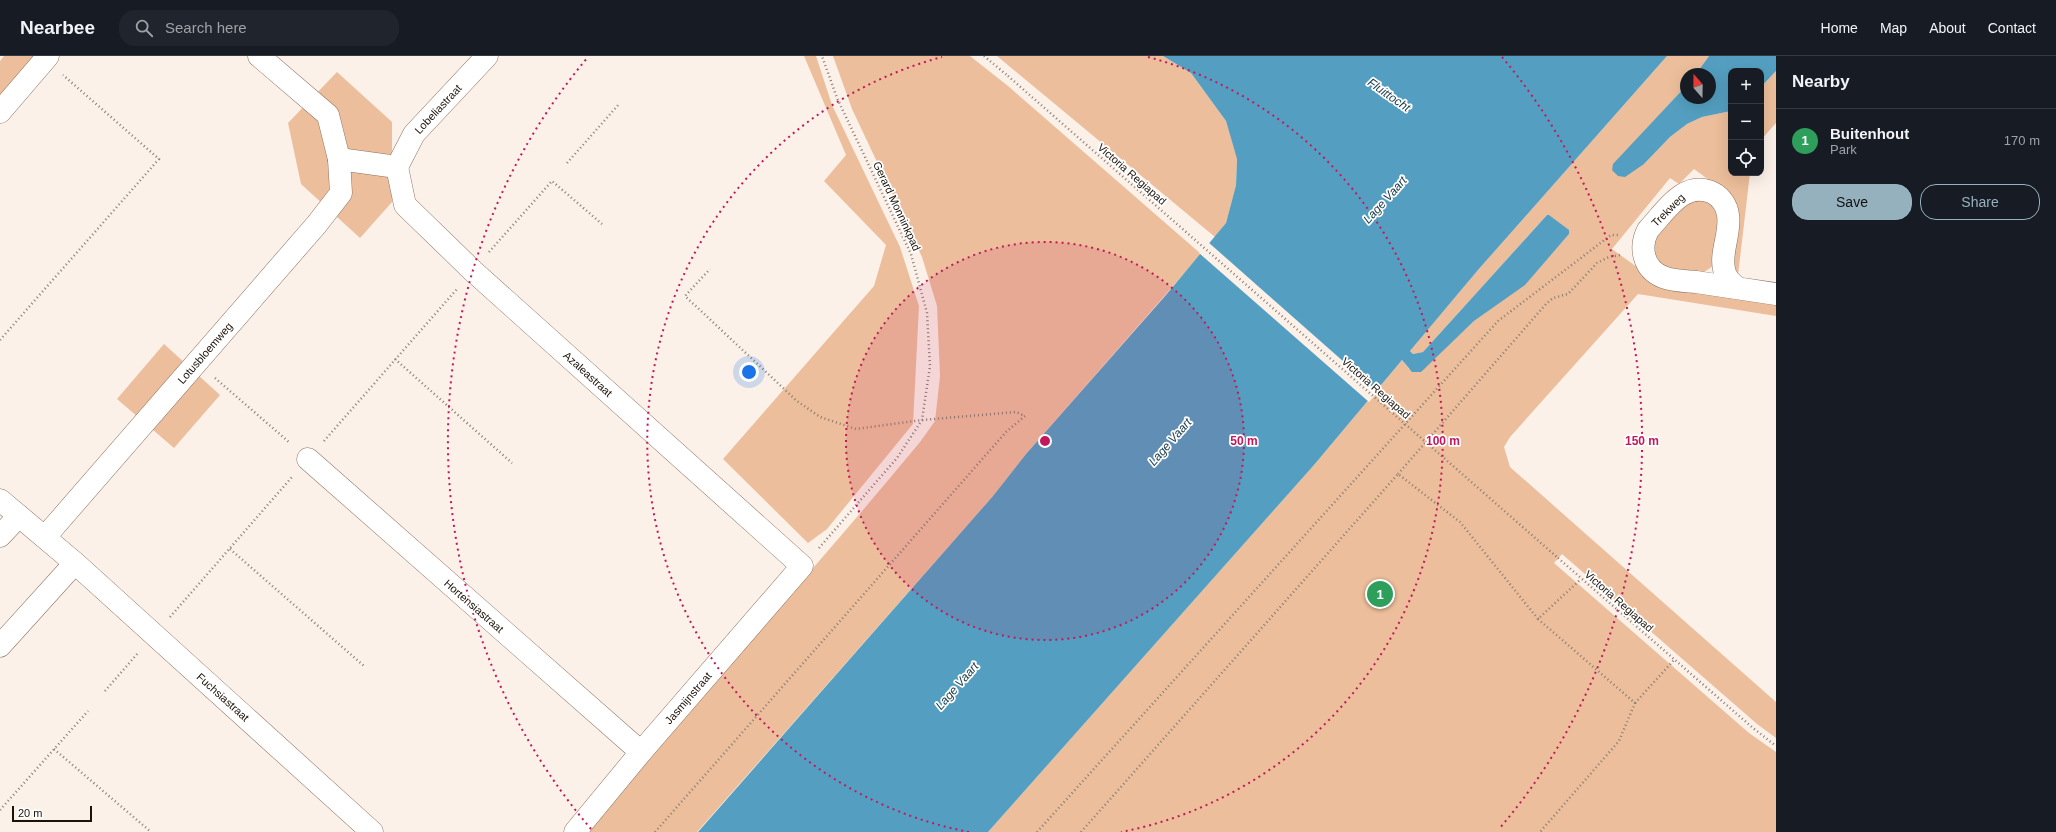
<!DOCTYPE html>
<meta charset="utf-8">
<style>
body{margin:0;font-family:Arial,sans-serif;background:#20242c;color:#f1f3f6}
.controls{position:absolute;right:12px;top:12px;display:grid;overflow:hidden;border-radius:8px;box-shadow:0 4px 16px #0002}
.controls button{width:36px;height:36px;display:grid;place-items:center;padding:0;border:0;border-bottom:1px solid #363941;background:#171b24;color:#f1f3f6;font:20px sans-serif}
.compass{position:absolute;left:1680px;top:12px;width:36px;height:36px;border-radius:50%;background:#171b24;box-shadow:0 4px 16px #0002;rotate:340deg}
.scale{position:absolute;left:12px;bottom:10px;width:80px;box-sizing:border-box;padding-left:4px;border:2px solid #1b120a;border-top:0;font-size:11px;line-height:14px;white-space:nowrap;color:#1b120a;-webkit-text-stroke:3px #fff;paint-order:stroke}
.you{position:absolute;left:749px;top:316px;width:14px;height:14px;margin:-10px;border:3px solid #fff;border-radius:50%;background:#1a73e8;box-shadow:0 0 0 6px #1a73e833}
.badge{display:grid;place-items:center;width:26px;height:26px;border-radius:50%;background:#96b1be;color:#fff;font-size:13px;font-weight:700}
.pin{position:absolute;translate:-50% -50%;border:2px solid #fff;box-shadow:0 1px 4px #0006}
.list{margin:0;padding:0;list-style:none}
h2{display:flex;justify-content:space-between;align-items:center;height:52px;margin:0;padding:0 16px;font-size:17px}
h2 small{font-size:13px;font-weight:400;color:#9ea1a6}
.list li{display:grid;grid-template-columns:26px 1fr auto;gap:12px;align-items:center;box-sizing:border-box;height:64px;padding:0 16px;border-top:1px solid #363941}
.list b{display:block;font-size:15px;white-space:nowrap}
.list p{margin:0;font-size:13px;white-space:nowrap;color:#9ea1a6}
.list em{font-size:13px;font-style:normal;color:#9ea1a6}
.actions{display:flex;gap:8px;padding:12px 16px}
.actions a{flex:1;padding:9px 0;border:1px solid #96b1be;border-radius:16px;text-align:center;font-size:14px;color:#96b1be}
.actions .main{background:#96b1be;color:#111}
.icon{flex:none;width:22px;height:22px;fill:none;stroke:currentColor;stroke-width:2;stroke-linecap:round;stroke-linejoin:round}
.map{position:relative;flex:none;width:1776px;height:776px;overflow:hidden}
header{display:flex;align-items:center;gap:24px;box-sizing:border-box;height:56px;padding:0 20px;background:#171b24;border-bottom:1px solid #363941}
header strong{font-size:19px}
nav{display:flex;gap:22px;margin-inline-start:auto;font-size:14px}
.search{width:280px;height:36px;background:#20242c;display:flex;align-items:center;gap:10px;box-sizing:border-box;padding:0 14px;border-radius:16px;color:#9ea1a6;font-size:15px}
main{display:flex}
aside{flex:1;background:#171b24}
.map>svg:first-child{display:block}
.green{fill:#ecbe9b}
.water{fill:#549fc1}
.pier{fill:#fcf1e9}
.lines{fill:none;stroke-linecap:round;stroke-linejoin:round}
.minor-casing{stroke:#8b7260;stroke-width:23}
.path{stroke:#867c74;stroke-width:2.5;stroke-dasharray:1 3;stroke-linecap:butt}
.minor{stroke:#fff;stroke-width:22}
.path-bridge{stroke:#867c74;stroke-width:2.5;stroke-dasharray:1 3;stroke-linecap:butt}
.ring{fill:none;stroke:#c2185b;stroke-width:2;stroke-dasharray:2 4}
.labels{text-anchor:middle;dominant-baseline:central;stroke-width:3.5;stroke-linejoin:round;paint-order:stroke}
.street-label{font-size:11px;fill:#1b120a;stroke:#fff}
.water-label{font-size:12px;font-style:italic;fill:#183b4a;stroke:#fff}
.centre{fill:#c2185b;stroke:#fff;stroke-width:2}
.ring-label{font-size:12px;text-anchor:middle;font-weight:bold;fill:#c2185b;stroke:#fff;stroke-width:3.5;stroke-linejoin:round;paint-order:stroke}
</style>
<header>
<strong>Nearbee</strong>
<div class="search"><svg class="icon" aria-label="search" viewBox="0 0 24 24"><circle cx="10" cy="10" r="6"/><path d="M15 15l6 6"/></svg>Search here</div>
<nav><a>Home</a><a>Map</a><a>About</a><a>Contact</a></nav>
</header>
<main>
<div class="map">
<svg width="1776" height="776" viewBox="0 0 1776 776">
<rect width="100%" height="100%" fill="#fcf1e9"/>
<g class="green">
<path d="M 4,0 L 38,0 L 0,42 L 0,5 Z"/>
<path d="M 804,0 L 816,0 L 832,49 L 900,191 L 919,250 L 913,368 L 827,473 L 808,487 L 723,403 L 874,230 L 886,189 L 824,125 L 846,99 Z"/>
<path d="M 833,0 L 970,0 L 1008,30 L 1201,198 L 1026,398 L 993,440 L 697,776 L 584,776 C 695,645 811,518 920,386 L 935,365 L 940,320 L 937,250 L 922,201 L 852,53 Z"/>
<path d="M 997,0 L 1163,0 L 1191,17 L 1226,65 L 1237,102 L 1236,129 L 1226,167 L 1215,181 Z"/>
<path d="M 1667,0 L 1709,0 L 1696,18 L 1686,18 L 1686,30 L 1614,108 L 1612,114 L 1644,108 L 1670,81 L 1687,68 L 1702,61 L 1731,55 L 1731,117 L 1750,117 L 1738,219 L 1735,219 L 1720,132 L 1694,113 L 1679,128 L 1670,122 L 1612,193 L 1659,227 L 1776,245 L 1776,260 L 1638,238 L 1510,381 L 1504,391 L 1510,411 L 1776,646 L 1776,682 L 1757,668 L 1562,498 L 1554,507 L 1749,677 L 1776,696 L 1776,776 L 988,776 L 1314,409 L 1402,304 L 1409,313 L 1421,315 L 1474,265 L 1525,228 L 1569,178 L 1549,159 L 1547,159 L 1423,296 L 1413,298 L 1410,295 L 1478,214 Z"/>
<path d="M 1776,15 L 1776,67 L 1761,84 L 1761,31 Z"/>
<path d="M 337,16 L 392,66 L 392,146 L 360,182 L 301,128 L 288,67 Z"/>
<path d="M 1704,141 L 1722,160 L 1713,210 L 1701,218 L 1665,214 L 1650,195 L 1649,189 L 1683,146 Z"/>
<path d="M 164,288 L 220,339 L 174,392 L 117,343 Z"/>
</g>
<g class="water">
<path d="M 1163,0 L 1667,0 L 1478,214 L 1410,295 L 1413,298 L 1423,296 L 1547,159 L 1549,159 L 1569,174 L 1569,178 L 1525,229 L 1474,265 L 1421,316 L 1412,316 L 1402,304 L 1314,409 L 988,776 L 698,776 L 993,440 L 1026,398 L 1166,239 L 1226,167 L 1236,129 L 1237,103 L 1226,65 L 1191,17 Z"/>
<path d="M 1709,0 L 1776,0 L 1776,15 L 1761,31 L 1761,15 L 1731,15 L 1731,55 L 1702,61 L 1687,68 L 1670,81 L 1644,108 L 1625,121 L 1618,120 L 1612,114 L 1613,108 L 1686,30 L 1686,42 L 1710,42 L 1710,18 L 1696,18 Z"/>
</g>
<path class="pier" d="M 1208,186 L 1378,336 L 1369,346 L 1199,197 Z"/>
<g class="lines">
<defs>
<g id="minor">
<path d="M 0,56 L 48,0"/>
<path d="M 339,103 L 397,111"/>
<path d="M 397,111 L 405,149 L 473,215 L 802,510 L 641,696 L 575,776"/>
<path d="M 397,111 L 414,78 L 487,0"/>
<path d="M 1738,232 C 1732,228 1725,222 1724,213 C 1720,196 1731,177 1728,159 C 1727,150 1721,141 1713,137 C 1684,123 1665,156 1648,174 C 1639,191 1643,213 1663,221 C 1673,225 1685,225 1696,226 C 1723,230 1749,234 1776,238"/>
<path d="M 308,403 L 641,696"/>
<path d="M 0,444 L 75,507 L 372,776"/>
<path d="M 0,480 L 19,460"/>
<path d="M 45,481 L 317,168 L 341,137 L 339,103 L 328,59 L 259,0"/>
<path d="M 0,590 L 75,507"/>
</g>
</defs>
<use href="#minor" class="minor-casing"/>
<g class="path">
<path d="M 984,0 L 1008,20"/>
<path d="M 567,107 L 620,47"/>
<path d="M 489,196 L 552,125 L 602,168"/>
<path d="M 0,284 L 159,103 L 63,19"/>
<path d="M 395,303 L 512,407"/>
<path d="M 215,322 L 290,387"/>
<path d="M 324,385 L 457,233"/>
<path d="M 1398,418 L 1546,248 L 1553,242 L 1568,238 L 1597,207 L 1609,201 L 1620,199"/>
<path d="M 819,492 L 897,402 L 922,364 L 930,310 L 927,257 L 911,198 L 837,42 L 822,0"/>
<path d="M 230,493 L 364,610"/>
<path d="M 1558,502 L 1753,672 L 1776,690"/>
<path d="M 170,561 L 292,421"/>
<path d="M 1538,563 L 1635,647 L 1619,685 L 1540,776"/>
<path d="M 105,635 L 138,597"/>
<path d="M 1635,647 L 1674,604"/>
<path d="M 54,693 L 151,776"/>
<path d="M 0,754 L 88,655"/>
<path d="M 655,776 L 1006,376 L 1025,360 L 1016,356 L 922,364 L 856,373 L 820,361 L 797,345 L 685,240 L 710,213"/>
<path d="M 1037,776 L 1498,265 L 1611,179 L 1620,179"/>
<path d="M 1081,776 L 1398,418 L 1460,466 L 1538,563 L 1581,523"/>
</g>
<use href="#minor" class="minor"/>
<path class="path-bridge" d="M 1008,20 L 1558,502"/>
</g>
<circle cx="1045" cy="385" r="199" fill="#c2185b" fill-opacity=".12"/>
<g class="ring">
<circle cx="1045" cy="385" r="199"/>
<path d="M969 776A398 398 0 0 1 942 1M1148 1A398 398 0 0 1 1121 776"/>
<path d="M591 773A597 597 0 0 1 588 1M1502 1A597 597 0 0 1 1499 773"/>
</g>
<g class="labels">
<g class="street-label">
<text transform="translate(438 53) rotate(-47)">Lobeliastraat</text>
<text transform="translate(1132 118) rotate(41)">Victoria Regiapad</text>
<text transform="translate(897 150) rotate(65)">Gerard Monninkpad</text>
<text transform="translate(1668 154) rotate(-45)">Trekweg</text>
<text transform="translate(205 297) rotate(-49)">Lotusbloemweg</text>
<text transform="translate(588 318) rotate(42)">Azaleastraat</text>
<text transform="translate(1376 332) rotate(41)">Victoria Regiapad</text>
<text transform="translate(1619 545) rotate(41)">Victoria Regiapad</text>
<text transform="translate(474 550) rotate(41)">Hortensiastraat</text>
<text transform="translate(223 641) rotate(42)">Fuchsiastraat</text>
<text transform="translate(688 642) rotate(-49)">Jasmijnstraat</text>
</g>
<g class="water-label">
<text transform="translate(1389 39) rotate(35)">Fluittocht</text>
<text transform="translate(1385 144) rotate(-48)">Lage Vaart</text>
<text transform="translate(1170 386) rotate(-49)">Lage Vaart</text>
<text transform="translate(957 630) rotate(-49)">Lage Vaart</text>
</g>
</g>
<circle cx="1045" cy="385" r="6" class="centre"/>
<g class="ring-label">
<text x="1244" y="389">50 m</text>
<text x="1443" y="389">100 m</text>
<text x="1642" y="389">150 m</text>
</g>
</svg>
<div class="controls">
<button>+</button>
<button>−</button>
<button><svg class="icon" aria-label="locate" viewBox="0 0 24 24"><circle cx="12" cy="12" r="6"/><path d="M12 2v4M12 18v4M2 12h4M18 12h4"/></svg></button>
</div>
<svg class="compass" viewBox="-18 -18 36 36"><path d="M0-13l5 13h-10z" fill="#e53935"/><path d="M0 13l5-13h-10z" fill="#9ea1a6"/></svg>
<div class="scale">20 m</div>
<div class="you"></div>
<div class="pin badge" style="left:1380px;top:538px;background:#2e9e5b">1</div>
</div>
<aside>
<h2>Nearby<small></small></h2>
<ul class="list">
<li><span class="badge" style="background:#2e9e5b">1</span><div><b>Buitenhout</b><p>Park</p></div><em>170 m</em></li>
</ul>
<div class="actions"><a class="main">Save</a><a>Share</a></div>
</aside>
</main>
